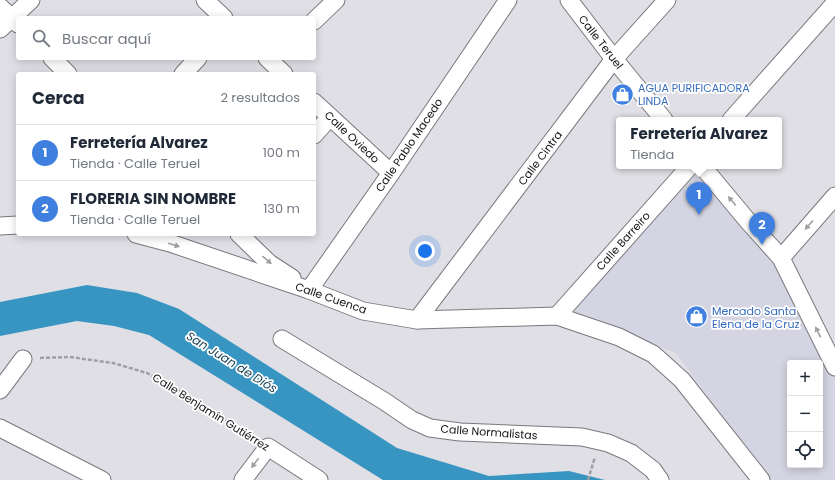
<!DOCTYPE html>
<html lang="es">
<meta charset="utf-8">
<style>
body{margin:0;font-family:Poppins,sans-serif;background:#f6f6f7;color:#1f2937}
.controls{position:absolute;right:12px;bottom:12px;display:grid;overflow:hidden;border-radius:4px;box-shadow:0 2px 10px #0003}
.controls button{width:36px;height:36px;display:grid;place-items:center;padding:0;border:0;border-bottom:1px solid #e0e1e3;background:#fff;color:#1f2937;font:20px sans-serif}
.you{position:absolute;left:425px;top:251px;width:14px;height:14px;margin:-10px;border:3px solid #fff;border-radius:50%;background:#1a73e8;box-shadow:0 0 0 6px #1a73e833}
.badge{display:grid;place-items:center;width:26px;height:26px;border-radius:50%;background:#1a73e8;color:#fff;font-size:13px;font-weight:700}
.pin{position:absolute;translate:-50% -33px;filter:drop-shadow(0 1px 2px #0008)}
.pin::after{content:'';position:absolute;top:21px;width:14px;height:12px;background:inherit;clip-path:polygon(0 0,100% 0,50% 100%)}
.popup{position:absolute;left:616px;top:117px;width:166px;height:52px;box-sizing:border-box;display:grid;place-content:center;border-radius:4px;background:#fff;filter:drop-shadow(0 1px 3px #0005);font-size:13px;white-space:nowrap;color:#747a83}
.popup b{font-size:15px;color:#1f2937}
.popup::after{content:'';position:absolute;left:50%;top:100%;margin-left:-8px;border:8px solid transparent;border-top-color:#fff}
.list{margin:0;padding:0;list-style:none}
h2{display:flex;justify-content:space-between;align-items:center;height:52px;margin:0;padding:0 16px;font-size:17px}
h2 small{font-size:13px;font-weight:400;color:#747a83}
.list li{display:grid;grid-template-columns:26px 1fr auto;gap:12px;align-items:center;box-sizing:border-box;height:56px;padding:0 16px;border-top:1px solid #e0e1e3}
.list b{display:block;font-size:15px;white-space:nowrap}
.list p{margin:0;font-size:13px;white-space:nowrap;color:#747a83}
.list em{font-size:13px;font-style:normal;color:#747a83}
.icon{flex:none;width:22px;height:22px;fill:none;stroke:currentColor;stroke-width:2;stroke-linecap:round;stroke-linejoin:round}
.map{position:relative;flex:none;width:835px;height:480px;overflow:hidden}
.search{position:absolute;background:#fff;box-shadow:0 2px 10px #0003;left:16px;top:16px;width:300px;height:44px;display:flex;align-items:center;gap:10px;box-sizing:border-box;padding:0 14px;border-radius:4px;color:#747a83;font-size:15px}
.panel{position:absolute;background:#fff;box-shadow:0 2px 10px #0003;left:16px;top:72px;width:300px;height:164px;border-radius:4px}
.map>svg:first-child{display:block}
.built{fill:#d4d4e2;fill-rule:evenodd}
.water{fill:#3895c2}
.lines{fill:none;stroke-linecap:round;stroke-linejoin:round}
.minor-casing{stroke:#78787e;stroke-width:19}
.path{stroke:#9f9fa3;stroke-width:2.5;stroke-dasharray:4 2;stroke-linecap:butt}
.minor{stroke:#fff;stroke-width:17}
.oneway{fill:#a0a0a1}
.labels{text-anchor:middle;dominant-baseline:central;stroke-width:3.5;stroke-linejoin:round;paint-order:stroke}
.street-label{font-size:11px;fill:#121214;stroke:#fff}
.shop-label{font-size:11px;fill:#366cbe;stroke:#fff;text-anchor:start}
.water-label{font-size:12px;font-style:italic;fill:#184053;stroke:#fff}
</style>
<div class="map">
<svg width="835" height="480" viewBox="0 0 835 480">
<rect width="100%" height="100%" fill="#dfdfe5"/>
<path class="built" d="M 694,166 L 779,262 L 812,324 L 835,378 L 835,480 L 769,480 L 676,353 L 569,310 ZM 790,363 L 820,363 L 820,465 L 790,465 Z"/>
<path class="water" d="M 87,285 L 137,293 L 179,309 L 397,448 L 489,476 L 569,471 L 605,480 L 383,480 L 149,335 L 114,326 L 77,321 L 0,336 L 0,302 Z"/>
<g class="lines">
<defs>
<g id="minor">
<path d="M 205,0 L 224,18"/>
<path d="M 569,0 L 614,59 L 664,120"/>
<path d="M 0,7 L 18,24"/>
<path d="M 314,21 L 336,0"/>
<path d="M 0,29 L 31,0"/>
<path d="M 52,58 L 68,74"/>
<path d="M 267,58 L 284,74"/>
<path d="M 183,74 L 198,58"/>
<path d="M 314,102 L 391,173"/>
<path d="M 731,120 L 835,3"/>
<path d="M 314,135 L 330,117"/>
<path d="M 702,166 L 747,220 L 781,258 L 835,367"/>
<path d="M 0,226 L 18,225"/>
<path d="M 136,234 L 170,243 L 309,290 L 363,311 L 417,320 L 557,316 L 619,337 L 653,354 L 682,380 L 761,480"/>
<path d="M 239,234 L 269,263 L 292,278"/>
<path d="M 781,258 L 835,196"/>
<path d="M 309,290 L 391,173 L 508,0"/>
<path d="M 557,316 L 690,166"/>
<path d="M 417,320 L 614,59 L 667,0"/>
<path d="M 282,339 L 384,401 L 412,420 L 430,428 L 460,432 L 582,437 L 608,443 L 631,453 L 653,470 L 660,480"/>
<path d="M 0,390 L 23,359"/>
<path d="M 0,428 L 102,480"/>
<path d="M 243,480 L 268,447 L 319,480"/>
</g>
</defs>
<use href="#minor" class="minor-casing"/>
<g class="path">
<path d="M 40,358 L 70,357 L 113,363 L 147,373 L 180,391 L 253,438"/>
<path d="M 588,480 L 595,457"/>
</g>
<use href="#minor" class="minor"/>
</g>
<defs><path id="oneway-solid" d="M-6-.8H1V-3.2L6.5 0L1 3.2V.8H-6Z"/></defs>
<g class="oneway">
<use href="#oneway-solid" transform="translate(732 201) rotate(-130)"/>
<use href="#oneway-solid" transform="translate(809 225) rotate(131)"/>
<use href="#oneway-solid" transform="translate(174 245) rotate(18)"/>
<use href="#oneway-solid" transform="translate(267 260) rotate(41)"/>
<use href="#oneway-solid" transform="translate(818 332) rotate(-116)"/>
<use href="#oneway-solid" transform="translate(255 463) rotate(127)"/>
</g>
<defs>
<symbol id="shop-disc" viewBox="-11 -11 22 22"><circle r="9.5" fill="#3f7fe0" stroke="#fff"/><path d="M-5-2.5h2.3a2.7 3.5 0 0 1 5.4 0H5L5.5 6h-11ZM-1.5-2.5h3a1.5 2.3 0 0 0-3 0Z" fill="#fff"/></symbol>
</defs>
<g fill-rule="evenodd">
<use href="#shop-disc" x="610" y="82" width="25" height="25"/>
<use href="#shop-disc" x="684" y="304" width="25" height="25"/>
</g>
<g class="labels">
<g class="street-label">
<text transform="translate(601 42) rotate(52)">Calle Teruel</text>
<text transform="translate(352 137) rotate(43)">Calle Oviedo</text>
<text transform="translate(409 145) rotate(-56)">Calle Pablo Macedo</text>
<text transform="translate(540 158) rotate(-53)">Calle Cintra</text>
<text transform="translate(623 241) rotate(-48)">Calle Barreiro</text>
<text transform="translate(331 298) rotate(19)">Calle Cuenca</text>
<text transform="translate(211 412) rotate(32)">Calle Benjamín Gutiérrez</text>
<text transform="translate(489 432) rotate(4)">Calle Normalistas</text>
</g>
<g class="shop-label">
<text x="638" y="88">AGUA PURIFICADORA<tspan x="638" dy="13">LINDA</tspan></text>
<text x="712" y="311">Mercado Santa<tspan x="712" dy="13">Elena de la Cruz</tspan></text>
</g>
<g class="water-label">
<text transform="translate(232 362) rotate(32)">San Juan de Diós</text>
</g>
</g>
</svg>
<div class="controls">
<button>+</button>
<button>−</button>
<button><svg class="icon" aria-label="locate" viewBox="0 0 24 24"><circle cx="12" cy="12" r="6"/><path d="M12 2v4M12 18v4M2 12h4M18 12h4"/></svg></button>
</div>
<div class="you"></div>
<div class="pin badge" style="left:699px;top:215px;background:#3f7fe0">1</div>
<div class="popup"><b>Ferretería Alvarez</b>Tienda</div>
<div class="pin badge" style="left:762px;top:245px;background:#3f7fe0">2</div>
<div class="search"><svg class="icon" aria-label="search" viewBox="0 0 24 24"><circle cx="10" cy="10" r="6"/><path d="M15 15l6 6"/></svg>Buscar aquí</div>
<section class="panel">
<h2>Cerca<small>2 resultados</small></h2>
<ul class="list">
<li><span class="badge" style="background:#3f7fe0">1</span><div><b>Ferretería Alvarez</b><p>Tienda · Calle Teruel</p></div><em>100 m</em></li>
<li><span class="badge" style="background:#3f7fe0">2</span><div><b>FLORERIA SIN NOMBRE</b><p>Tienda · Calle Teruel</p></div><em>130 m</em></li>
</ul>
</section>
</div>
